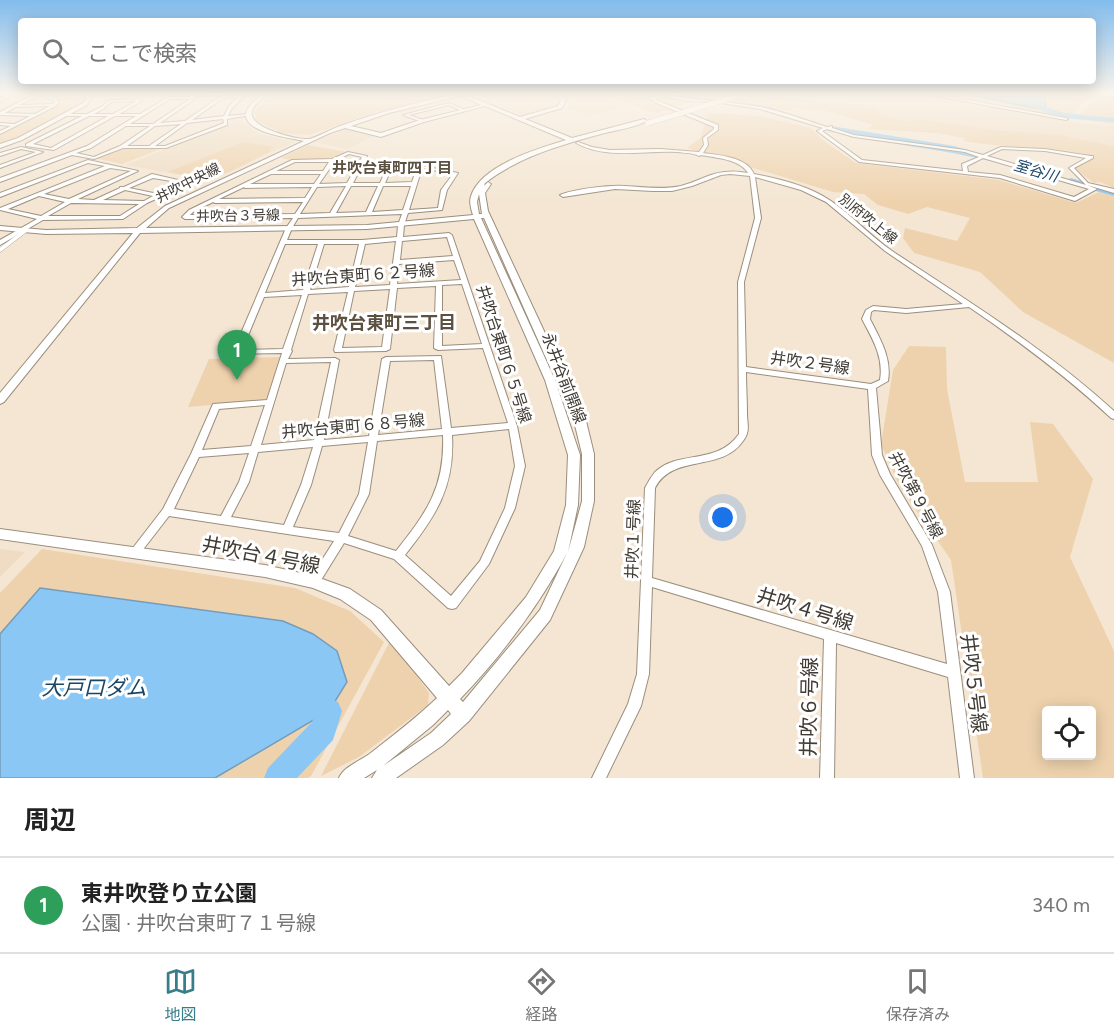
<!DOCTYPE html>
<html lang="ja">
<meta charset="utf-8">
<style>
body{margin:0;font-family:Figtree,"Noto Sans JP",sans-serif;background:#f6f6f6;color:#222}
.controls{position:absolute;right:18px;bottom:18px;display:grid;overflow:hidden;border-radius:6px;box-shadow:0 3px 15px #0003}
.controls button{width:54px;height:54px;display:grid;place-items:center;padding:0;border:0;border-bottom:2px solid #e0e0e0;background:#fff;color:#222;font:30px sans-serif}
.you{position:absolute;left:723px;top:518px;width:21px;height:21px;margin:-15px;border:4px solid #fff;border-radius:50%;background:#1a73e8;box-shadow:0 0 0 9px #1a73e833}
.badge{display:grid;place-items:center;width:39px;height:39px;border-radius:50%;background:#377e88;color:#fff;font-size:20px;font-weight:700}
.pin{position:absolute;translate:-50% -50px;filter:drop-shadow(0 2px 3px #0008)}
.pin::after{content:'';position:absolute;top:32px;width:21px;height:18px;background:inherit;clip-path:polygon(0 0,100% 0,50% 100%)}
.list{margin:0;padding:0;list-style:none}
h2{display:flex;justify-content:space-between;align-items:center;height:78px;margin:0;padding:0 24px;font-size:26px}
h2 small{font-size:20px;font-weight:400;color:#767676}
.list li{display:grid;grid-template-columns:39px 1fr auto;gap:18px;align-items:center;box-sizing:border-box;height:96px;padding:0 24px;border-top:2px solid #e0e0e0}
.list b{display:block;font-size:22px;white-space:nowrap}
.list p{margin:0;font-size:20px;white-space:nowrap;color:#767676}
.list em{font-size:20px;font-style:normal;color:#767676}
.icon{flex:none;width:33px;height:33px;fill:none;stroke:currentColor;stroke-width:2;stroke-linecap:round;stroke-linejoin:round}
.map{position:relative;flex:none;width:1114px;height:778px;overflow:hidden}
.search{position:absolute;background:#fff;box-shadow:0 3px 15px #0003;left:18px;right:18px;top:18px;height:66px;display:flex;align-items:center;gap:15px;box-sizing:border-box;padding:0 21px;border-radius:6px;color:#767676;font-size:22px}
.sheet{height:174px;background:#fff}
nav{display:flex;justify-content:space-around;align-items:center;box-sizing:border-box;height:84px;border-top:2px solid #e0e0e0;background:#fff;font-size:16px;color:#767676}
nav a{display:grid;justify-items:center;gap:3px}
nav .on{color:#377e88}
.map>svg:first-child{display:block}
.built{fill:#efdcc3}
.green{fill:#eed2ad;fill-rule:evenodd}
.water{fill:#8ac7f5;stroke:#749dbb;stroke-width:1.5}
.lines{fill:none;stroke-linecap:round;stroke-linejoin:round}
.river{fill:#8ac7f5;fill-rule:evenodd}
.pedestrian-casing{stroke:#9b8e7d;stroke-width:4.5}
.minor-casing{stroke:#9b8e7d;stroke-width:2}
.tertiary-casing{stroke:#9b8e7d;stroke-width:2}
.pedestrian{stroke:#fff;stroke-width:4}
.minor{fill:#fff;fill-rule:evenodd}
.tertiary{fill:#fff;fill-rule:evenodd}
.tertiary-bridge-casing{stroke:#9b8e7d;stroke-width:6;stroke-linecap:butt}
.tertiary-bridge{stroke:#fff;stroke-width:5}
.labels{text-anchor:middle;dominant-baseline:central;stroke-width:6;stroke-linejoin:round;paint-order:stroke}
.far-street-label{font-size:14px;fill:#403b33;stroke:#fff}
.far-neighbourhood-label{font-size:15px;font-weight:bold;fill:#5c5040;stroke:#fff}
.far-water-label{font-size:15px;font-style:italic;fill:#194666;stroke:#fff}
.street-label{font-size:16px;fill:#403b33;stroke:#fff}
.neighbourhood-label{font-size:18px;font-weight:bold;fill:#5c5040;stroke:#fff}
.near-street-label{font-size:20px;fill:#403b33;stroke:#fff}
.near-water-label{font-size:21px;font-style:italic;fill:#194666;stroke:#fff}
</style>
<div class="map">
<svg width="1114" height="778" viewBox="0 0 1114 778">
<rect width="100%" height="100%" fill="#f4e6d3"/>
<g class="built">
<path d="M 469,94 L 550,94 L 556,96 L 559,102 L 549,108 L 523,115 Z"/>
<path d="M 580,94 L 598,94 L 629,105 L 588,116 L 567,108 L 573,101 L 569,97 Z"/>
<path d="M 784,94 L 858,94 L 843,103 L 801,99 Z"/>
<path d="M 862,94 L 922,94 L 1079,123 L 1114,126 L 1114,146 L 1061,135 L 994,130 L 919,119 L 907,121 L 847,103 Z"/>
<path d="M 240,120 L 259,134 L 294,142 L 209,180 L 125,165 Z"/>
<path d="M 345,129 L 374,136 L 347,149 L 314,142 Z"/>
<path d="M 0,549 L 25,552 L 0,577 Z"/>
</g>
<g class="green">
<path d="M 47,94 L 86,94 L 87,99 L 82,104 L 25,134 L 0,144 L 0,134 L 58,105 L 60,101 Z"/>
<path d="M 276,94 L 447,94 L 367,115 L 309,135 L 282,133 L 257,121 L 254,111 L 269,96 Z"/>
<path d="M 616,94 L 695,94 L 704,97 L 656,113 L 608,96 Z"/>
<path d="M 749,94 L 780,94 L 801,99 L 843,103 L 862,94 L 848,103 L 875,108 L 881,114 L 907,121 L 919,119 L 994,130 L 1061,135 L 1114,146 L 1114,188 L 1100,182 L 1094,183 L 1075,169 L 1093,156 C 1051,145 1006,149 964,141 L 965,138 L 937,133 L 868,129 L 873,125 L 823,110 L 796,108 L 785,111 L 770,106 L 729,100 Z"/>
<path d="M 947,94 L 967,94 L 1042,108 L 1046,107 L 1044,94 L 1114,94 L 1114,120 L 1086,119 L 1114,121 L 1114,124 L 1075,119 L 1099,97 C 1087,94 1078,109 1070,118 Z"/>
<path d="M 708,113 L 760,116 L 811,128 L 824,141 L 856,163 L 999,180 L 1076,203 L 1099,192 L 1114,196 L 1114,363 L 1023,312 L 980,272 L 914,253 L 903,238 L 905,228 L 957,241 L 970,218 L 927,207 L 908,214 L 878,205 L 864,194 L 833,192 L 687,148 L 701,137 Z"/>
<path d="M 243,142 L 274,147 L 269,150 L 271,151 C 254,159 233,173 215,176 C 200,178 184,175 168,172 Z"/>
<path d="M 308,145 L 347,152 C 327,163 303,162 281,158 Z"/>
<path d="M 122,147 L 166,147 L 122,164 L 94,158 Z"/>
<path d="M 909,346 L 946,347 L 947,389 L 965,482 L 1038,482 L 1030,422 L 1053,424 L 1093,479 L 1070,557 L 1114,651 L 1114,778 L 983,778 L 951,560 L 899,485 L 881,444 L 893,370 ZM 1046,710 L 1092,710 L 1092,756 L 1046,756 Z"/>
<path d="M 283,357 L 268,400 L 188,407 L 209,359 Z"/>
<path d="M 42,549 L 295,588 L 350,611 L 384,642 L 311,776 L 308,778 L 215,778 L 329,711 L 40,588 L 0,634 L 0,593 Z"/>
<path d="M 391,639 L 429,693 L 428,705 L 359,757 L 321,776 Z"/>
</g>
<g class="water">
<path d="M 967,94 L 1044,94 L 1046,108 L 1034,108 Z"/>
<path d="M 40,588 L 283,621 L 313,634 L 337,651 L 347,682 L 329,711 L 215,778 L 0,778 L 0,634 Z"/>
</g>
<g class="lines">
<g class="river">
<path d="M 672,94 L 768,106 L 799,118 L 795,120 L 767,110 L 689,100 Z"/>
<path d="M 1035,103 L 1064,113 L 1114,118 L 1114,122 L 1063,118 L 1032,107 L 1031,105 Z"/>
<path d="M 831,126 L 954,146 L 999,159 L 994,162 C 939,148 883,144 828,131 L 828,127 Z"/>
<path d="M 1071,178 L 1114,190 L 1114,196 L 1067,183 L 1066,181 Z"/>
<path d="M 329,698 L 338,702 L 342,711 L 333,740 L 297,778 L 264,778 L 268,768 L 312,722 L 320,702 Z"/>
</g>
<defs>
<path id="pedestrian" d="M 0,250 L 25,231"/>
<g id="minor">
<path d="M 9,94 L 14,94 L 0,102 L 0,99 Z"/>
<path d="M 39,94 L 45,94 L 59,101 L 56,106 L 0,134 L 0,131 L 11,126 L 0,125 L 0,123 L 15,124 L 30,116 L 0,115 L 0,112 L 27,98 ZM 43,96 L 55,101 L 53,104 L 20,105 L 29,100 ZM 50,106 L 35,114 L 5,113 L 16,107 Z"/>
<path d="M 203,94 L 225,94 L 194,97 L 195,99 L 160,123 L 185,121 L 221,96 L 247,94 L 232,108 L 228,116 L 249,114 L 251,115 L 227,119 L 227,125 L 166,148 L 123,148 L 94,159 L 72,155 L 0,182 L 0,178 L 87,146 L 136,116 L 115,116 L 54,150 L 26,146 L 26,144 L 82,116 L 67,116 L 66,114 L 87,114 L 101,107 L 110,100 L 141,99 L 142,101 L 119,114 L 140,114 L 168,97 L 190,97 L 189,96 ZM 238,97 L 229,106 L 224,116 L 192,120 L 223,98 ZM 170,99 L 190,99 L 153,124 L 130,124 ZM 136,101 L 113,114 L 94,114 L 103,109 L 111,102 ZM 89,116 L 108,116 L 51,148 L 33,144 ZM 223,119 L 224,123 L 165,146 L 155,146 L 187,123 ZM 181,124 L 149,146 L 127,146 L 155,126 ZM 126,126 L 150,126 L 120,146 L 94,157 L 76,153 L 91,148 Z"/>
<path d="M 935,94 L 1066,118 L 1068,119 L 1066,120 L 936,96 L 934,95 Z"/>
<path d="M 667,95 C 698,101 729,101 760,107 C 782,111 805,120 827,127 L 832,126 L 832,128 L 854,135 L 965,150 L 983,155 L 1001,147 L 1045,149 L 1091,156 L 1093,156 L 1093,158 L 1074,168 L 1088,183 L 1114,189 L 1114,193 L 1087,185 L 1097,189 L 1075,201 L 1000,178 L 859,162 L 817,131 L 823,128 L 760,109 L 715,102 L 688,101 L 667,97 L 655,98 L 656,100 L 718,125 L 718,130 L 707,138 L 708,145 L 703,153 C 719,155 747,157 754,174 C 780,179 809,186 831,201 C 854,217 872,238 895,253 C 971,303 1047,350 1114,411 L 1114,419 L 1111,418 C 1067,377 1019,341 969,307 L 906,313 L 874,310 L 871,312 L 870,319 C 880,339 892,358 888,381 L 876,388 L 882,455 L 890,474 L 932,545 L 950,592 L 974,778 L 960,778 L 948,677 L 836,643 L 834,778 L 820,778 L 824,639 L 652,587 L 649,674 L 641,706 L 606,778 L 592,778 L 628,704 L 637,674 L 645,488 C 648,482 651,477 655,472 C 680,449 716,466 739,434 L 738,282 L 755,218 L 750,176 L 730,174 L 721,175 L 692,186 L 672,191 L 653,191 L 615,189 L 563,197 L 560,195 C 574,189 609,185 625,186 C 643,187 662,190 681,186 C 688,184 696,181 703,178 C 718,171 732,170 748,173 C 740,159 716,158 701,155 L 699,156 C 694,153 685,153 677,152 C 644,150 606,160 576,143 L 578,142 L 592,147 L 610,150 L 660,149 L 699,152 L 704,145 L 703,138 L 714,129 L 714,127 L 654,102 L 650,97 ZM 827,129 L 854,137 L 965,152 L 979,157 L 962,164 L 963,171 L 862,160 L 822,131 ZM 1002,149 L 1045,151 L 1086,158 L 1069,168 L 1086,185 L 987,156 ZM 983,158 L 1089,189 L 1074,197 L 1000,175 L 968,172 L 967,166 ZM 755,177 L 801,190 L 826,202 L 885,251 L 963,304 L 906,309 L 873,306 L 866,310 L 862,319 C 872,338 884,357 880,380 L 871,384 L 746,367 L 744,282 L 761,218 ZM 746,372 L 868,389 L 872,455 L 880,475 L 922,546 L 938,592 L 947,664 L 652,578 L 655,488 C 673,453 721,473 743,441 C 744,440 747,435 747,433 C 749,428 747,420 747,414 C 747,400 746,386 746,372 Z"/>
<path d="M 449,103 L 465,110 L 462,111 L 449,105 L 409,115 L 423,120 L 422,122 L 403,115 Z"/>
<path d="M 21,147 L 43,152 L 0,168 L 0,165 L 36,152 L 21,149 L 0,156 L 0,153 Z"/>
<path d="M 348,152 L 367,156 L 353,183 L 380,183 L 390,161 L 392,160 L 458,173 L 447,190 L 442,210 L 408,213 L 404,225 L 403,237 L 449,233 L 452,235 L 517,426 L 525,466 L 515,508 L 489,564 L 456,608 L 452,609 L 448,608 L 394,559 L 344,543 L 318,585 L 314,587 L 310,585 L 308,582 L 310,579 L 334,541 L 169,516 L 138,556 L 134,557 L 130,556 L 129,553 L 163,509 L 191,454 L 213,404 L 267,400 L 282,353 L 237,354 L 233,352 L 286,228 L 293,218 L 185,219 L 182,217 L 189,210 L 292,160 L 332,159 ZM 349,154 L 362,157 L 347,183 L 319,184 L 335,161 ZM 295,162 L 329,162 L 323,171 L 276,171 ZM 394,163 L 417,167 L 412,182 L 385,183 ZM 422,168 L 453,174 L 441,190 L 438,208 L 409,210 ZM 271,174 L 321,174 L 314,184 L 250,184 ZM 346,186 L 330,213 L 300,214 L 317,187 ZM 351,186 L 378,186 L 366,212 L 336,213 ZM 383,186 L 411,186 L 403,210 L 372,212 ZM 244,187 L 245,188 L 312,187 L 305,198 L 219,199 ZM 213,202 L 215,203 L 303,202 L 295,214 L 190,215 L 193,212 ZM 402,214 L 398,225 L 397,237 L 362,240 L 287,240 L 292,228 L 298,218 ZM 447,237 L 453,256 L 400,260 L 402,241 ZM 396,241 L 390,285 L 355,287 L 365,244 ZM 285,244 L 318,244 L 303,290 L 265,293 ZM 324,244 L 359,244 L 349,287 L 310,290 ZM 454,260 L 461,280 L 397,284 L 399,264 ZM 462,284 L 482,344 L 442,346 L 442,285 ZM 436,286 L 434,348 L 438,350 L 483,348 L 508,423 L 451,428 L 441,356 L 386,357 L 382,359 L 369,436 L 324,440 L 339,360 L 335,358 L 288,359 L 292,351 L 291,350 L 308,294 L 348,292 L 334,350 L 335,352 L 386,351 L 390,349 L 397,288 ZM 390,289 L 382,347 L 342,348 L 354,291 ZM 302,295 L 283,349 L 242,350 L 264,297 ZM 434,360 L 442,429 L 378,435 L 390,361 ZM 331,362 L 314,440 L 261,445 L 286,363 ZM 265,405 L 251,446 L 202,450 L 219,409 ZM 509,429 L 515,466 L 505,508 L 480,561 L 451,596 L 405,555 C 436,516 455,487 452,435 ZM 443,435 C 445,487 427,512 396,551 L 348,536 L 369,494 L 377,441 ZM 368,442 L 359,494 L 339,533 L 293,527 L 311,485 L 322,446 ZM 313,447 L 301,485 L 284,525 L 231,517 L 249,482 L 258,452 ZM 249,453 L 239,482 L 221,516 L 174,509 L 199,457 Z"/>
<path d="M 88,160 L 138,171 L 78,199 L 94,200 L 120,188 L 120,187 L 124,187 L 152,174 L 191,183 L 147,203 L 123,219 L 43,220 L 0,245 L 0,240 L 37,219 L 0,210 L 0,208 L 105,166 L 88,163 L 0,197 L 0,193 ZM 110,168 L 131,171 L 69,199 L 44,194 ZM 153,178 L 183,183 L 158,194 L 129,188 ZM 125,190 L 153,196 L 144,201 L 103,200 ZM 39,196 L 65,202 L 41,216 L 8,209 ZM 71,203 L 139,204 L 120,216 L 48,216 Z"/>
</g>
<g id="tertiary">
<path d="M 84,94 L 89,94 L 91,98 L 87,105 L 22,140 L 0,148 L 0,144 L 18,138 L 83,103 L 87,98 Z"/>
<path d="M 262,94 L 267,94 C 263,99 254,104 252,111 C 247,128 297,140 309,139 C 316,138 335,127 343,125 C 379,112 416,103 454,94 L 464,94 L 520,117 L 558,106 L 561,100 L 555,94 L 560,94 L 566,100 L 562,108 L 525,119 L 572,138 L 644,119 L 647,121 C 633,128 616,130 601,134 C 561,145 520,156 485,183 L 484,186 L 488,182 L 491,184 L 485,193 L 488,211 L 586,421 L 594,454 L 594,501 L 584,547 L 550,620 L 469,721 L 443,745 L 396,778 L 372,778 L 377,770 L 364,778 L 339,778 C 344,766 361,761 372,752 C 394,735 417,717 437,698 L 371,620 L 340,599 L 313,588 L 265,577 L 0,539 L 0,529 L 265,565 L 314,576 L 350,589 L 381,610 L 449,686 L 462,673 L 526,597 L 554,551 L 566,505 L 568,455 L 545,380 L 474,219 L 367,229 L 140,233 L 4,402 L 0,404 L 0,393 L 133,233 L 46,234 L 0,230 L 0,226 L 46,230 L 137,228 L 165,206 L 304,141 C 291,138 243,133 246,113 C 248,105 257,99 262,94 ZM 460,96 L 481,105 L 420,120 L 381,133 L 351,126 L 389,113 ZM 485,106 L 566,140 C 537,149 481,165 471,196 C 469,202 471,209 473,215 L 367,225 L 146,228 L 169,208 L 330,133 L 345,128 L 381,137 L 424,122 ZM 479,194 L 482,214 L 479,214 L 477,202 ZM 481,218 L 484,218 L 574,421 L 582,454 L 582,501 L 568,552 L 578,505 L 580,455 L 555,380 ZM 567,553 L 540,610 L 463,702 L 460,699 C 500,658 540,604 567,553 ZM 448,710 L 451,714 L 431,733 L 383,766 L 433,725 Z"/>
</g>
</defs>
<use href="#pedestrian" class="pedestrian-casing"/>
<use href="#minor" class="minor-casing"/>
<use href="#tertiary" class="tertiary-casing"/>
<use href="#pedestrian" class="pedestrian"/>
<use href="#minor" class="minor"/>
<use href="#tertiary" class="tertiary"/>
<defs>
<path id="tertiary-bridge" d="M 648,123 L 744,94"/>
</defs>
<use href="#tertiary-bridge" class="tertiary-bridge-casing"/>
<use href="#tertiary-bridge" class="tertiary-bridge"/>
</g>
<linearGradient id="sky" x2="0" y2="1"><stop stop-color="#82bced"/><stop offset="0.46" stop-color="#faf4eb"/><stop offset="1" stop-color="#faf4eb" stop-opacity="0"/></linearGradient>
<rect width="1114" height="203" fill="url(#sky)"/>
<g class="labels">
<g class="far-street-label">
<text transform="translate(188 183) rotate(-27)">井吹中央線</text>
<text transform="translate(238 216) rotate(-1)">井吹台３号線</text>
<text transform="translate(868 219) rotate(39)">別府吹上線</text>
</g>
<g class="far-neighbourhood-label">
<text x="392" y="168">井吹台東町四丁目</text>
</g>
<g class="far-water-label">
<text transform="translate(1036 171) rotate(16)">室谷川</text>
</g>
<g class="street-label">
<text transform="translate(363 275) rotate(-4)">井吹台東町６２号線</text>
<text transform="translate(504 354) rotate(72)">井吹台東町６５号線</text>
<text transform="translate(810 363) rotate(8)">井吹２号線</text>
<text transform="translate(564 378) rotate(69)">永井谷前開線</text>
<text transform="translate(353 426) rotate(-5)">井吹台東町６８号線</text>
<text transform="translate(916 495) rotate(62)">井吹第９号線</text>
<text transform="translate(633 539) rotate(-88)">井吹１号線</text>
</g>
<g class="neighbourhood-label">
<text x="384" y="323">井吹台東町三丁目</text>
</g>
<g class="near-street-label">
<text transform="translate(261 555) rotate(11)">井吹台４号線</text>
<text transform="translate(805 609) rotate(17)">井吹４号線</text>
<text transform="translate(974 683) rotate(83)">井吹５号線</text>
<text transform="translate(809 707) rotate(-89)">井吹６号線</text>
</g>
<g class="near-water-label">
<text x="94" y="687">大戸口ダム</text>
</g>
</g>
</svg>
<div class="controls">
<button><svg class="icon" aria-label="locate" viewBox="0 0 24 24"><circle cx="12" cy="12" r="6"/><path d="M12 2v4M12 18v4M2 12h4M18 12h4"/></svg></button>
</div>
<div class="you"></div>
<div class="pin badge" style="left:237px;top:380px;background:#2e9e5b">1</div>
<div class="search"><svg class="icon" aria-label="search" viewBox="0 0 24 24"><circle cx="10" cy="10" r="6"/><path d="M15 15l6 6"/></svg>ここで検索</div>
</div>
<section class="sheet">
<h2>周辺<small></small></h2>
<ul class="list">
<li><span class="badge" style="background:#2e9e5b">1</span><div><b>東井吹登り立公園</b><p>公園 · 井吹台東町７１号線</p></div><em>340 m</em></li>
</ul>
</section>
<nav>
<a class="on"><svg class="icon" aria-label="map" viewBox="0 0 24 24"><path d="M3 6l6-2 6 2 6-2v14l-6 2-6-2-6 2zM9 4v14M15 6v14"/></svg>地図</a>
<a><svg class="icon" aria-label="directions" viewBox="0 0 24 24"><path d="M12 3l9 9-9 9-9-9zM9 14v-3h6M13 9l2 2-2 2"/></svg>経路</a>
<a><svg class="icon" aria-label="saved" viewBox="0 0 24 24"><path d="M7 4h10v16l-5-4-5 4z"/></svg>保存済み</a>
</nav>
